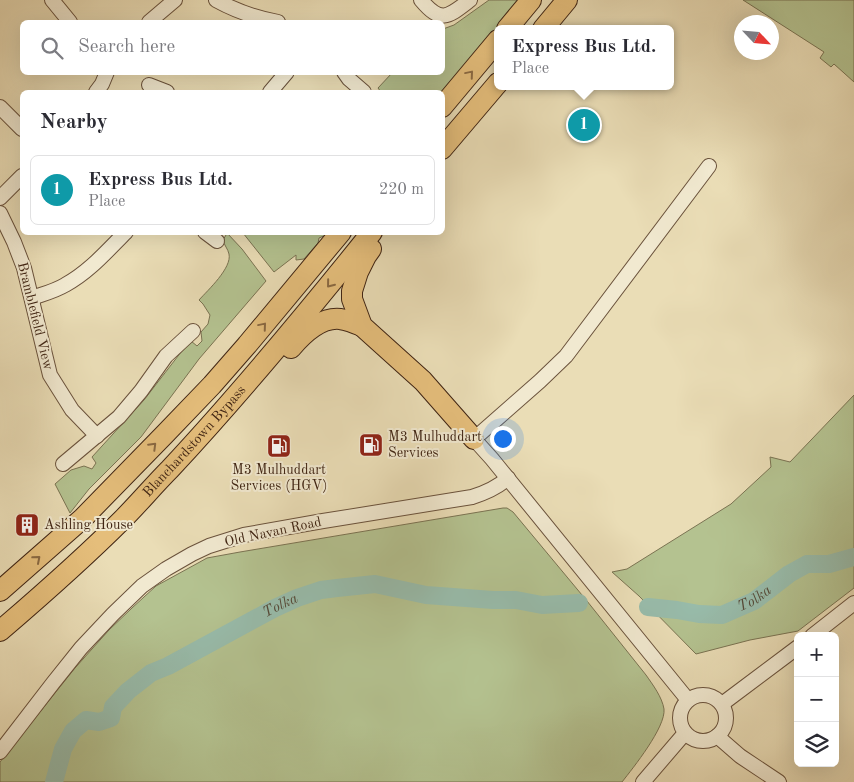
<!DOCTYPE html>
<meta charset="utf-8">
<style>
body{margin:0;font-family:"Old Standard TT",serif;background:#f7f7f7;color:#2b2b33}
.controls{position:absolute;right:15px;bottom:15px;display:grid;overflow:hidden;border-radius:8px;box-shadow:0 5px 20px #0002}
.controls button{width:45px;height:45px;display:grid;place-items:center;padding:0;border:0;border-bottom:1px solid #e1e1e2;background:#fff;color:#2b2b33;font:25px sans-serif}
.compass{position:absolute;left:734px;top:15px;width:45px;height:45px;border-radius:50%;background:#fff;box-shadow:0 5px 20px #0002;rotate:116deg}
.you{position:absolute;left:502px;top:438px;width:18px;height:18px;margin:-12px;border:4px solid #fff;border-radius:50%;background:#1a73e8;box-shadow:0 0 0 8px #1a73e833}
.badge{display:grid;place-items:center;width:32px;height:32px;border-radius:50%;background:#0b8043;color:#fff;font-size:16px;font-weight:700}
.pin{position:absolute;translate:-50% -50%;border:2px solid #fff;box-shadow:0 1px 5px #0006}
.popup{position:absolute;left:494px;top:25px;width:180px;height:65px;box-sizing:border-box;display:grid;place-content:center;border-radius:8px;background:#fff;filter:drop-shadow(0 1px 4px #0005);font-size:16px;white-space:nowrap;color:#7c7c81}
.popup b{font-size:19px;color:#2b2b33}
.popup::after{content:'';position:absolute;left:50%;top:100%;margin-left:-10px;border:10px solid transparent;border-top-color:#fff}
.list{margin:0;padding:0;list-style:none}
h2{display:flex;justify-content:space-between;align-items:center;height:65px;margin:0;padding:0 20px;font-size:21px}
h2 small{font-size:16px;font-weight:400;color:#7c7c81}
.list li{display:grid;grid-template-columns:32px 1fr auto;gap:15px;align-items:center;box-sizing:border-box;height:70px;margin:0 10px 10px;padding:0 10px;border:1px solid #e1e1e2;border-radius:8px}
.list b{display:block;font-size:19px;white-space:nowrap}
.list p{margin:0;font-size:16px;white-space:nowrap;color:#7c7c81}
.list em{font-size:16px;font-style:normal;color:#7c7c81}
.icon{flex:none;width:28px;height:28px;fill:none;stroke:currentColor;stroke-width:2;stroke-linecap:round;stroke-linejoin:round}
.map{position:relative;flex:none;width:854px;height:782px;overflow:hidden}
.search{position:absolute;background:#fff;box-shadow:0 5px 20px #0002;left:20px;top:20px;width:425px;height:55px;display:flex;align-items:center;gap:12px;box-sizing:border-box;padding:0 18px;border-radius:8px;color:#7c7c81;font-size:19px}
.panel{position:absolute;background:#fff;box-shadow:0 5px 20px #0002;left:20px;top:90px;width:425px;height:145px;border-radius:8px}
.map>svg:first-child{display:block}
.green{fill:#b4c290;stroke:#7a7352}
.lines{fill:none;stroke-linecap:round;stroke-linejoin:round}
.river{stroke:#98bcab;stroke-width:18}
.minor-casing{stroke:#6a523c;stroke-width:16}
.highway-casing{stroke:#3f2413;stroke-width:22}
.minor{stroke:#f1e9d0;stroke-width:14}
.highway{stroke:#e5be7b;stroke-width:20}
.oneway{stroke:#8a6942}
.labels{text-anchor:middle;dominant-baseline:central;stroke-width:4;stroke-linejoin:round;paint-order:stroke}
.street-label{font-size:14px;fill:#3f2413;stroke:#f1e9d0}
.poi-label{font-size:14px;fill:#3f2413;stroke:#f1e9d0;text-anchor:start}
.water-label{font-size:15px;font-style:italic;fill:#554a39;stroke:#f1e9d0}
</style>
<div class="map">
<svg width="854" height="782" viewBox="0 0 854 782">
<rect width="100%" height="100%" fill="#eaddb6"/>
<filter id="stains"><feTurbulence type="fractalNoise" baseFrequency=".004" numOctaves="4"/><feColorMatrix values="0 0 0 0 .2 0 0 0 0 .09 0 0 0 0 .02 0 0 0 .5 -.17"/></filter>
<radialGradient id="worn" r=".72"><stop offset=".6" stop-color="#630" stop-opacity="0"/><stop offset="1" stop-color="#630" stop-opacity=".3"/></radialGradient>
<g class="green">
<path d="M 489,0 L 521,0 L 460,78 L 442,92 L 381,92 L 378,88 L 392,73 L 442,72 L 443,29 L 454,25 Z"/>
<path d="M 743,0 L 854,0 L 854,82 L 834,64 L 831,67 L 820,58 L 824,52 Z"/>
<path d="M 224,233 L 227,233 L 242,249 L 266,281 L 199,359 L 141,437 L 89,489 L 70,513 L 55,484 L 71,470 L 84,466 L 92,469 L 96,463 L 92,457 L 144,400 L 178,356 L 191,341 L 197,346 L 202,341 L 201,332 L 208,324 L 210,315 L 203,304 L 199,300 C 208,290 232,268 229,254 C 228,249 224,245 223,240 L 226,235 Z"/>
<path d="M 243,233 L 328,233 L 326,235 L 319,238 L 318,243 L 304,259 L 296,260 L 296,255 L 274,272 Z"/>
<path d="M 854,395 L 854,588 L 798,631 L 750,640 L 696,654 L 639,596 L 612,572 L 627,569 L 731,504 L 771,467 L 770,457 L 790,462 Z"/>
<path d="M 503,508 L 507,508 L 513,512 L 587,601 L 646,675 C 653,685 662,697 664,709 C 666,727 633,768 622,782 L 0,782 L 0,762 L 75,668 L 109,630 L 132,608 L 156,586 L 198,563 L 207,558 L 240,552 Z"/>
</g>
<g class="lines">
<g class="river">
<path id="s1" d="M 648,607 L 677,610 L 699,614 L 722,615 L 754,601 L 789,574 L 807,564 L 829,564 L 854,557"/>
<path id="s2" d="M 54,782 L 63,749 L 73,731 L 86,720 L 99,722 L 111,718 L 113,707 L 128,691 L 151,673 L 168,666 L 275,608 L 297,598 L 321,590 L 337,588 L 375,584 L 426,595 L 493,600 L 516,600 L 542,605 L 579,603"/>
</g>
<defs>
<g id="minor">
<path d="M 52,0 L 70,22"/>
<path d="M 216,0 C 236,11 256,18 278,22"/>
<path d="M 421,0 C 441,24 448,17 470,0"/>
<path d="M 149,22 L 175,0"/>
<path d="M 344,72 L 349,79 L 364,92"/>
<path d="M 149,85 L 167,92"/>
<path d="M 96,92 L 102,84 L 107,72"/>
<path d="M 270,92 L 287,72"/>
<path d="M 0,107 L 22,129"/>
<path d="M 0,198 L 22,176"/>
<path d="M 0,213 L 14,242 L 24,268 L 50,375 L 72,410 L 97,436"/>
<path d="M 205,232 L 217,241"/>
<path d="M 32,298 C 43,294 55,291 65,285 C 89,272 107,251 126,232"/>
<path d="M 63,464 L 119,417 L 141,391 L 166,356 L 193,331"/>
<path d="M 812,636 L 854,603"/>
<circle cx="703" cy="718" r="23"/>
<path d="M 688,700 L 492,459 L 474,439 L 540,381 L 566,356 L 709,166"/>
<path d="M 722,704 L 798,647"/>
<path d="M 717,736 L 740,756 L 779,782"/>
<path d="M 0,752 L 53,683 L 81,648 L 113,614 L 142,586 L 166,569 L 192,554 L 209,546 L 244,535 L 323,521 L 472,497 C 485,493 497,488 508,478"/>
<path d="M 643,782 L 685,733"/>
</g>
<g id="highway">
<path d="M 507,29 L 531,0"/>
<path d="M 543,29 L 567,0"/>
<path d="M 442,107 L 498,40"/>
<path d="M 442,149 L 498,83"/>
<path d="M 371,249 L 366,256 L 358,272 L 352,291 L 352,299 L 362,326 L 423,381 L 474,439"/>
<path d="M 291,348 C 302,335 320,317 340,319 C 347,320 355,323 362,326"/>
<path d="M 0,591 L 83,518 L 164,435 L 212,385 L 247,345 L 341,232"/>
<path id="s3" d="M 0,631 C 42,595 84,558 123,519 C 139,503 154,485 170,469 C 241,393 307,313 372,232"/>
</g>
</defs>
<use href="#minor" class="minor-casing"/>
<use href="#highway" class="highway-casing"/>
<use href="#minor" class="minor"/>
<use href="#highway" class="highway"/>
</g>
<defs><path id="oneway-chevron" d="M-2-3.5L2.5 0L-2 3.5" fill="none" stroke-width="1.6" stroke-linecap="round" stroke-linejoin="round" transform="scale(1.25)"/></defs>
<g class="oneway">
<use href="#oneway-chevron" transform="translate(470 74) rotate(-50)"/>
<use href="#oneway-chevron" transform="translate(330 284) rotate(129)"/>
<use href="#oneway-chevron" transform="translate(263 326) rotate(-50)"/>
<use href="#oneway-chevron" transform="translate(153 446) rotate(-45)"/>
<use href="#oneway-chevron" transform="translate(37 559) rotate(-41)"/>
</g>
<defs>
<symbol id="fuel-square" viewBox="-11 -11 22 22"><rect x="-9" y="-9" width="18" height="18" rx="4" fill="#8f2418" stroke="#f1e9d0"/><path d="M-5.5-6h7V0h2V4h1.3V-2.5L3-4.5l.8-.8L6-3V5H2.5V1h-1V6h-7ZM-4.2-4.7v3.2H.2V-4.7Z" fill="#fff"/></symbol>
<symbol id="building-square" viewBox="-11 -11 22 22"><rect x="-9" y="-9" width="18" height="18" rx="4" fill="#8f2418" stroke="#f1e9d0"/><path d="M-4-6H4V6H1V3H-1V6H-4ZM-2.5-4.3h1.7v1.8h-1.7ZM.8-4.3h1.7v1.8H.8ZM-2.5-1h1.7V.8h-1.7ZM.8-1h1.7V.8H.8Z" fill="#fff"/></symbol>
</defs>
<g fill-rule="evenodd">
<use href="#fuel-square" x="357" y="431" width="28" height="28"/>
<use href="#fuel-square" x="265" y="432" width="28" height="28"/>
<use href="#building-square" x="13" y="511" width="28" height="28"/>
</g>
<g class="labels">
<g class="street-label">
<text transform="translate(35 316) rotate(76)">Bramblefield View</text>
<text stroke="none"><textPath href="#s3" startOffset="272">Blanchardstown Bypass</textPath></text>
<text transform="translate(273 532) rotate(-12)">Old Navan Road</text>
</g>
<g class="poi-label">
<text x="388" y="437">M3 Mulhuddart<tspan x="388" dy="16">Services</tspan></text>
<text x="279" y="470" text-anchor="middle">M3 Mulhuddart<tspan x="279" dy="16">Services (HGV)</tspan></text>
<text x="44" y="525">Ashling House</text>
</g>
<g class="water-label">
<text stroke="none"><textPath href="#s1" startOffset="111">Tolka</textPath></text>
<text stroke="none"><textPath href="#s2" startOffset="306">Tolka</textPath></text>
</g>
</g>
<rect width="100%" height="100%" filter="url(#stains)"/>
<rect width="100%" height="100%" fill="url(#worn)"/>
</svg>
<div class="controls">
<button>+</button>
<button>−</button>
<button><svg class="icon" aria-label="layers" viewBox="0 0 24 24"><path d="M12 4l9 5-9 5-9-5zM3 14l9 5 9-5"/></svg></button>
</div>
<svg class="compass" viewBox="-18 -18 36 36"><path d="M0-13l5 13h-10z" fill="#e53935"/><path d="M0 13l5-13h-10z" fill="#7c7c81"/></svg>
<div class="you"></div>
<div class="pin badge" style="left:584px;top:125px;background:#0f9aa8">1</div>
<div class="popup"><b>Express Bus Ltd.</b>Place</div>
<div class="search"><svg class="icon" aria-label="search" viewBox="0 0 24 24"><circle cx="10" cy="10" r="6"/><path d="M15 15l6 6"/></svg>Search here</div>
<section class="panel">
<h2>Nearby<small></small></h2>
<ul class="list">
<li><span class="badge" style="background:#0f9aa8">1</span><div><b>Express Bus Ltd.</b><p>Place</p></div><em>220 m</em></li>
</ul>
</section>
</div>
